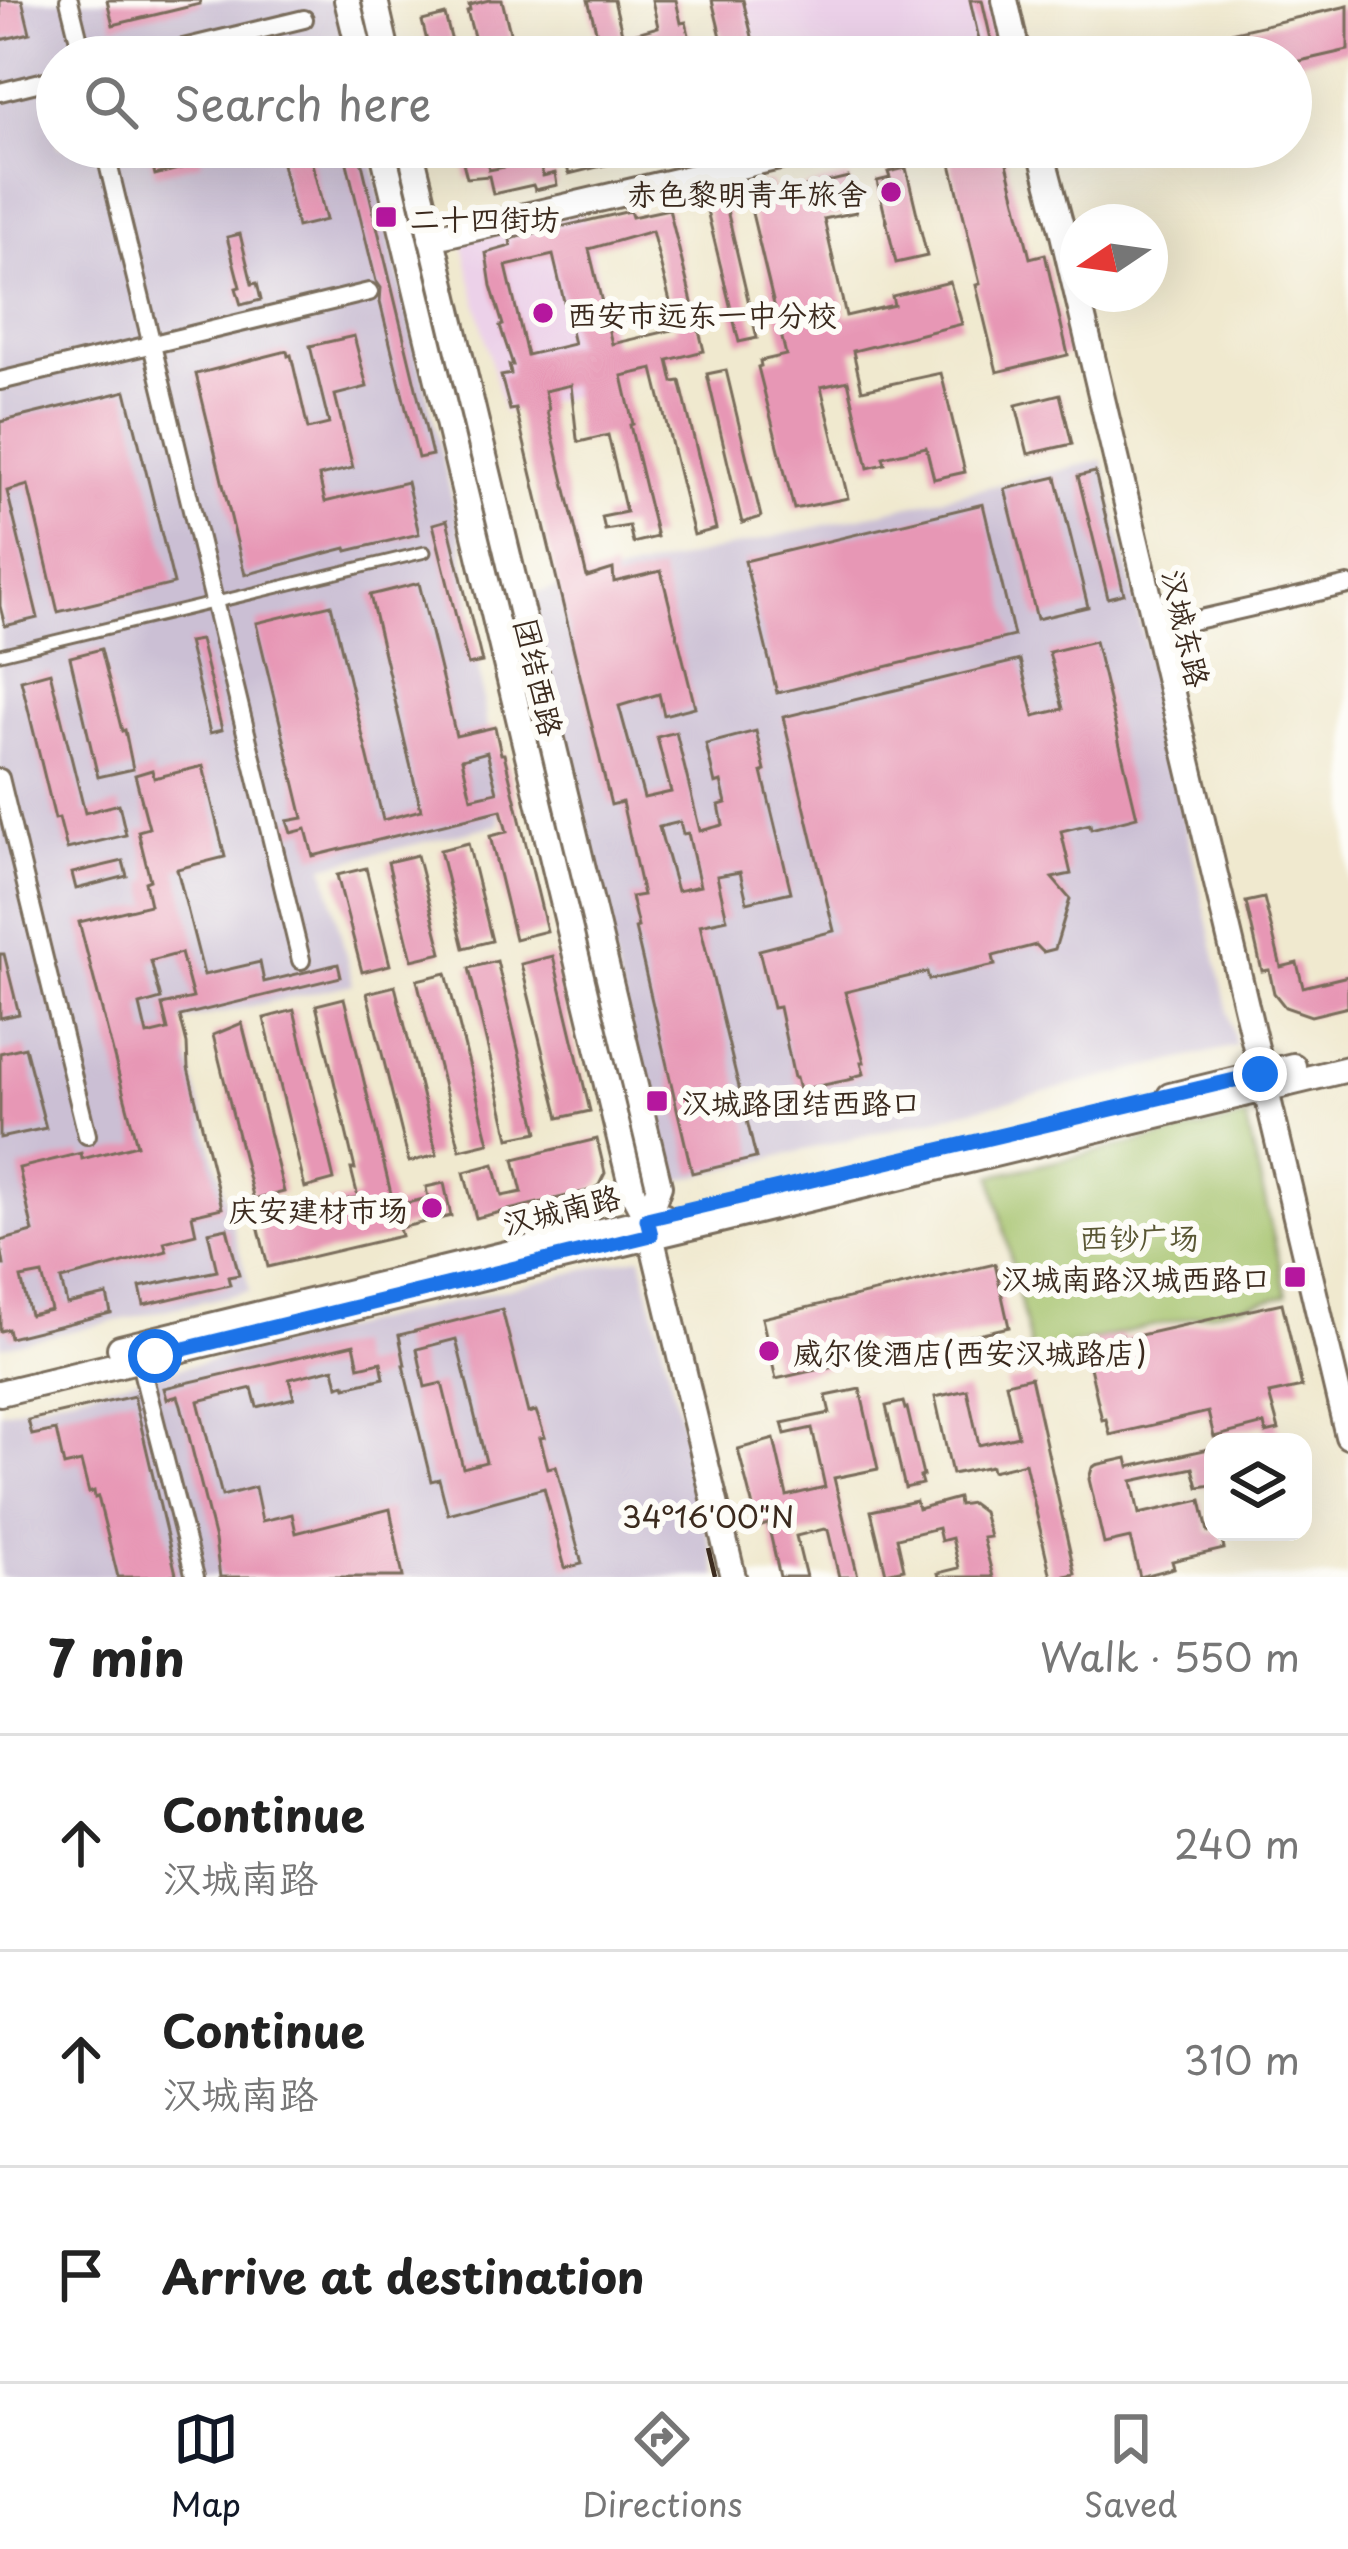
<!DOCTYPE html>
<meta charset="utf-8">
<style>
body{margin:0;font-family:"Playpen Sans","LXGW WenKai TC",sans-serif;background:#f6f6f6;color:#222}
.controls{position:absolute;right:36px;bottom:36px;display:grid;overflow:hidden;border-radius:24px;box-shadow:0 12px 48px #0002}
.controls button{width:108px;height:108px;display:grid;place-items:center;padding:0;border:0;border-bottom:3px solid #e0e0e0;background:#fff;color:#222;font:60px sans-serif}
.compass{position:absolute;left:1060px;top:204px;width:108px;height:108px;border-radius:50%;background:#fff;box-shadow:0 12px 48px #0002;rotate:257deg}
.stop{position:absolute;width:36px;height:36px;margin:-27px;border:9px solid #1a73e8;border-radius:50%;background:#fff}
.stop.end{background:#1a73e8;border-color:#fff;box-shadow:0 3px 12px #0008}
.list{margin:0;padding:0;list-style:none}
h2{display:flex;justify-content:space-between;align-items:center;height:156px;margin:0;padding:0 48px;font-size:51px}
h2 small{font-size:39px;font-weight:400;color:#767676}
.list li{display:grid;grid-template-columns:78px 1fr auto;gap:36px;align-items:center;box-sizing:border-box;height:216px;padding:0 48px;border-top:3px solid #e0e0e0}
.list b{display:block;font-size:45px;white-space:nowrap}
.list p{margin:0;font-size:39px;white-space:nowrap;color:#767676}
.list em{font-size:39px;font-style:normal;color:#767676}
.icon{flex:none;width:66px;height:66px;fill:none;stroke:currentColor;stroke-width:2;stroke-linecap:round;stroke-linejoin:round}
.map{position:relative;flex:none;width:1348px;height:1577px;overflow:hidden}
.search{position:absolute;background:#fff;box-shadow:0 12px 48px #0002;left:36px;right:36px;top:36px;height:132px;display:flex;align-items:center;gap:30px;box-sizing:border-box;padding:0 42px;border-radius:66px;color:#767676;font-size:45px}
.sheet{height:804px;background:#fff}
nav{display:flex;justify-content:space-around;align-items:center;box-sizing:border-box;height:168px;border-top:3px solid #e0e0e0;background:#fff;font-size:33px;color:#767676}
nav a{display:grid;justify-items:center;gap:6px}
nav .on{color:#111827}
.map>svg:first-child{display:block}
.built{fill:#ecd1e9}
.industrial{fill:#cbbfd4}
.green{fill:#a3c169;stroke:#6f7644;stroke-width:3}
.building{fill:#e797b5;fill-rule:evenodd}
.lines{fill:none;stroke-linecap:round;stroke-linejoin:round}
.lane-casing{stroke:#7a6d5c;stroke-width:15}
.street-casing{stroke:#7a6d5c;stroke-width:22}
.secondary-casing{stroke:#7a6d5c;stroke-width:30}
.lane{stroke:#fff;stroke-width:9}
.street{stroke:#fff;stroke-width:16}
.secondary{stroke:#fff;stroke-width:24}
.route{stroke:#1a73e8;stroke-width:15}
.ticks{fill:none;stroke:#3b2a1e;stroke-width:4.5}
.poi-dot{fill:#b5179e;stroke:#fdfcf7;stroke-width:4.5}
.labels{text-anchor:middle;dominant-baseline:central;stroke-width:12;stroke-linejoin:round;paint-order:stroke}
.poi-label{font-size:30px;fill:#3b2a1e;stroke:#fdfcf7;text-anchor:start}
.street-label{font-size:30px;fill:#3b2a1e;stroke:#fdfcf7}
.park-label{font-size:30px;fill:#5a5734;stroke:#fdfcf7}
.ticks-label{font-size:30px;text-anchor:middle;fill:#3b2a1e;stroke:#fdfcf7;stroke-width:12;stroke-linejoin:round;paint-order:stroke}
</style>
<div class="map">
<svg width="1348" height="1577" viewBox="0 0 1348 1577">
<rect width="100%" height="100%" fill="#fdfcf7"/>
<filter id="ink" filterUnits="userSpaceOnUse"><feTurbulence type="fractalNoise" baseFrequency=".00833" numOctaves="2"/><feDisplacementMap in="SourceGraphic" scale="24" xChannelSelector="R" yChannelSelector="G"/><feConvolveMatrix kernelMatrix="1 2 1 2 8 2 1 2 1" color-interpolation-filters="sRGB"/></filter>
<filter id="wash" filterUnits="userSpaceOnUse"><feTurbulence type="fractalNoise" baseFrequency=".004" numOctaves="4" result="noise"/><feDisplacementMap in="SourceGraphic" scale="48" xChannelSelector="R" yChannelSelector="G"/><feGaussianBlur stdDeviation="2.7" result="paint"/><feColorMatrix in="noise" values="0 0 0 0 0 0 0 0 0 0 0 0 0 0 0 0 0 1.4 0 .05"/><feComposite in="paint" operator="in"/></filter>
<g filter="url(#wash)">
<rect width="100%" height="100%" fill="#f0e9cf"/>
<g class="built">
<path d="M 738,0 L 996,0 L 1009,57 L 750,57 Z"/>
<path d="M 583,212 L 623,384 L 503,413 L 462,241 Z"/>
</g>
<g class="industrial">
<path d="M 0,0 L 334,0 L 347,57 L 57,57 L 57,147 L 369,147 L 461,536 L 500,824 L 324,866 L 353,984 L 179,1022 L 250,1291 L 0,1347 Z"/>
<path d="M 1103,460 L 1236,1046 L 668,1183 L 526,595 Z"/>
<path d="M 641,1256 L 718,1577 L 0,1577 L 0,1412 Z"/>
</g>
<path class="green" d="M 1246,1118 L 1287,1295 L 1032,1354 L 992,1176 Z"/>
<g id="blocks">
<g class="building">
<path d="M 0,0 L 22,0 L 30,33 L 0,40 Z"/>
<path d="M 107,0 L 200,0 L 200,4 L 113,25 Z"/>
<path d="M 489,0 L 502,0 L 516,57 L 481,57 L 479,55 L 467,11 L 470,10 L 469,5 Z"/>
<path d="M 588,0 L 614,0 L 623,37 L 658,27 L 652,0 L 676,0 L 681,23 L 686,22 L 694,57 L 603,57 Z"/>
<path d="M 712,0 L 743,0 L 757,57 L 728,57 L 725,44 L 723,45 Z"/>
<path d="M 970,0 L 982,0 L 995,57 L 961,57 L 960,52 L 981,48 Z"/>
<path d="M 1348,6 L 1348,50 L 1291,63 L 1291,57 L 1148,57 L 1147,52 Z"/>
<path d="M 445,15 L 456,57 L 431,57 L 422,21 Z"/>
<path d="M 148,147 L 198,147 L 202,163 L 155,175 Z"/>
<path d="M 278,147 L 289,147 L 290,151 L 308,147 L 326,220 L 297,227 Z"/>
<path d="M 343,147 L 358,147 L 432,455 L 418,458 L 380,302 L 381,288 L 376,281 Z"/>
<path d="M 459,147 L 484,147 L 489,170 L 539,160 L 543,176 L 555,173 L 557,185 L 535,190 L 533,185 L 493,194 L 489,176 L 467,178 Z"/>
<path d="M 562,147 L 582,147 L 584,157 L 603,152 L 606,165 L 569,174 Z"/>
<path d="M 947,147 L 1003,147 L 1030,258 L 1045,254 L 1068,355 L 997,372 L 976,285 L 980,284 Z"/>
<path d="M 906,168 L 927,256 L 896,263 L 877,181 L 890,178 L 888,172 Z"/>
<path d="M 848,177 L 856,212 L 824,219 L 846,316 L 894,305 L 892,296 L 950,282 L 962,324 L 853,351 L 862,390 L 941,373 L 965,472 L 934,479 L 926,447 L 883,457 L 885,464 L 868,468 L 848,381 L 821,387 L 848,498 L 794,509 L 758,367 L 761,366 L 760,361 L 786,355 L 746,188 L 770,182 L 773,195 Z"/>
<path d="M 723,193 L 757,338 L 739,342 L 704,198 Z"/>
<path d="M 669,209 L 704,351 L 668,360 L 673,382 L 680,381 L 716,529 L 694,535 L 653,369 L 622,376 L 633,424 L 630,425 L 657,537 L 633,543 L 629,526 L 605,530 L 602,517 L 626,512 L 608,435 L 579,442 L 577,439 L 571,385 L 545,391 L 549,410 L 547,411 L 587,577 L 613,569 L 614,582 L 661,571 L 695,707 L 664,715 L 659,694 L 619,706 L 644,798 L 671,792 L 657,737 L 676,732 L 700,831 L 723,825 L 719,805 L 726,803 L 721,782 L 715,784 L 706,744 L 756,731 L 765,771 L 762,772 L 791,892 L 747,902 L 740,872 L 717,876 L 727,919 L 700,925 L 756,1158 L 692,1173 L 635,928 L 638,927 L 631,897 L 643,895 L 622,802 L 611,805 L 516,409 L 510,410 L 501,376 L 511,374 L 509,365 L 513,365 L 500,326 L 503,325 L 491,286 L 486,253 L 511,246 L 510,239 L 547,230 L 630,211 L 632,217 ZM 652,231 L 677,329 L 612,344 L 589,249 ZM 553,255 L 574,344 L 527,355 L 506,266 ZM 680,822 L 683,834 L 688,833 L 700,886 L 677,891 L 659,827 Z"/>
<path d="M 240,234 L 252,284 L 257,283 L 261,300 L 241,305 L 236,288 L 240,287 L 227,237 Z"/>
<path d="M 354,336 L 367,387 L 335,395 L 353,468 L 319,476 L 325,502 L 407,482 L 419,534 L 347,551 L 346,548 L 319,555 L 245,575 L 196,374 L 287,351 L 288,356 L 291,355 L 308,429 L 329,424 L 310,346 Z"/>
<path d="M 726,370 L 761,517 L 742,523 L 707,374 Z"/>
<path d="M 126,391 L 174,584 L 58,612 L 28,485 L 7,491 L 38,618 L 5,626 L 0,606 L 0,422 Z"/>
<path d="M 1060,394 L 1072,444 L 1028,454 L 1016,405 Z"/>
<path d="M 1095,472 L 1124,594 L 1108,598 L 1078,476 Z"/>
<path d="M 1056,477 L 1088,607 L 1037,619 L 1005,489 Z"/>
<path d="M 983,504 L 1014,636 L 777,693 L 745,561 Z"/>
<path d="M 447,520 L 482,662 L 468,665 L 433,524 Z"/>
<path d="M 419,583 L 456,736 L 495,727 L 501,754 L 504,754 L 547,931 L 515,939 L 490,836 L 507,832 L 501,810 L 313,856 L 306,829 L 291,833 L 287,821 L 303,818 L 256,623 L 331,605 L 383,820 L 421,810 L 370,595 ZM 487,752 L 497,792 L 471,798 L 462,759 Z"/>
<path d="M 200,640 L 222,730 L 210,733 L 188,642 Z"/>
<path d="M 1095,641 L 1137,817 L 1091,829 L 1090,824 L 1061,831 L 1071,874 L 1052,878 L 1070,899 L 1055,949 L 1043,952 L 1036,945 L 993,956 L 995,965 L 929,980 L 927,972 L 845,992 L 864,1062 L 861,1062 L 864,1074 L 852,1077 L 853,1079 L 799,1090 L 796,1078 L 794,1078 L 779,1007 L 773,1008 L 759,950 L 834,931 L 783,717 L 1020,660 L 1034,716 L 1063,709 L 1049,652 Z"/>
<path d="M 101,649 L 122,731 L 125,730 L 133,769 L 98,777 L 70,657 Z"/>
<path d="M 50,672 L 85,813 L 119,804 L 126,835 L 67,849 L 59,818 L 55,819 L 21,680 Z"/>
<path d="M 203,766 L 225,857 L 177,869 L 204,975 L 260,962 L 264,982 L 338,964 L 341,977 L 180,1016 L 187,1044 L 188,1068 L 222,1208 L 192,1215 L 196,1234 L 164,1242 L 167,1251 L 61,1280 L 67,1304 L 107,1295 L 111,1313 L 10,1338 L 8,1329 L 0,1331 L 0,1265 L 4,1265 L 0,1241 L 33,1232 L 19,1168 L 81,1153 L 82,1159 L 137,1145 L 79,922 L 150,905 L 145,882 L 150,880 L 138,831 L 149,828 L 135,775 L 152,770 L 154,778 ZM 181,953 L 193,998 L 162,1005 L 168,1030 L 147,1035 L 140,1005 L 161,999 L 151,961 ZM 42,1274 L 51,1310 L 30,1315 L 21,1278 Z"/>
<path d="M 468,843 L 492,941 L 464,948 L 440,850 Z"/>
<path d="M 417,855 L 442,953 L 412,960 L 388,862 Z"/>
<path d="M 123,861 L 127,876 L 76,889 L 72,873 Z"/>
<path d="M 366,868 L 390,965 L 362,972 L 337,875 Z"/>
<path d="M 1264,898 L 1281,967 L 1297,963 L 1303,987 L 1348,976 L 1348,1007 L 1311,1016 L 1285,1007 L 1274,993 L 1269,970 L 1262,971 L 1246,902 Z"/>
<path d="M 0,954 L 4,954 L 19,1014 L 0,1018 Z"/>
<path d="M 553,956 L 590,1111 L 559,1118 L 521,964 Z"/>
<path d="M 497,961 L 538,1132 L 509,1138 L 469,968 Z"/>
<path d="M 446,973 L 489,1143 L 460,1150 L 417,980 Z"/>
<path d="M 395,986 L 437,1155 L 409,1162 L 367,993 Z"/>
<path d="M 344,998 L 394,1206 L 428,1198 L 426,1187 L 444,1183 L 451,1216 L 399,1228 L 401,1236 L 268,1267 L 257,1221 L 358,1197 L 351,1169 L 355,1169 L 316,1005 Z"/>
<path d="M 294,1010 L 334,1180 L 305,1188 L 264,1018 Z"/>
<path d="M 242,1023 L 284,1192 L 254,1200 L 213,1035 Z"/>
<path d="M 25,1047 L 46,1128 L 0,1138 L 0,1053 Z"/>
<path d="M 597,1139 L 605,1173 L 599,1185 L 592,1190 L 476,1218 L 464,1172 L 494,1164 L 502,1196 L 522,1192 L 514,1159 Z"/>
<path d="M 227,1228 L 239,1275 L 228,1277 L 230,1285 L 144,1305 L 140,1287 L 217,1271 L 208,1232 Z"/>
<path d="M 995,1264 L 1009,1327 L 875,1357 L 871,1340 L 851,1344 L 855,1361 L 776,1379 L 762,1318 Z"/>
<path d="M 1282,1303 L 1302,1387 L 1269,1394 L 1279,1430 L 1266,1433 L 1264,1424 L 1214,1437 L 1208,1412 L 1110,1435 L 1106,1419 L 1102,1420 L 1085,1345 L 1087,1343 L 1122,1335 L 1123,1339 Z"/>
<path d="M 502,1309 L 528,1413 L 536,1411 L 541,1425 L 545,1437 L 540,1438 L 548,1468 L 556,1466 L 582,1564 L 565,1568 L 544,1488 L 448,1514 L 439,1479 L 431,1481 L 403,1365 L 405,1365 L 399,1335 ZM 456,1339 L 486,1462 L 463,1468 L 442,1383 L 425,1387 L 417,1349 Z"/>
<path d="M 354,1344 L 359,1367 L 381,1362 L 384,1378 L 346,1387 L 345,1384 L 338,1386 L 334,1368 L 289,1379 L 294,1398 L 257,1407 L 252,1388 L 198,1401 L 222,1496 L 255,1487 L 262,1521 L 292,1514 L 296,1533 L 390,1509 L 403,1577 L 220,1577 L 215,1540 L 181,1405 L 178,1396 L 167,1399 L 164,1388 Z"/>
<path d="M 1031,1377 L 1075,1574 L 1060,1577 L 1051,1577 L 1025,1463 L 992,1471 L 991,1466 L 952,1474 L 935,1397 L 967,1390 L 979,1445 L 1018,1436 L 1006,1383 Z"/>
<path d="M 860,1389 L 878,1469 L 834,1478 L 858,1577 L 839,1577 L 828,1530 L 824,1529 L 796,1536 L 806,1577 L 780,1577 L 768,1524 L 758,1527 L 738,1449 L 774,1439 L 787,1496 L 825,1487 L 812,1428 L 785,1434 L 782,1423 L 830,1413 L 826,1396 Z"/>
<path d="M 134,1396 L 176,1574 L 163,1577 L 118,1577 L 98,1497 L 95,1498 L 94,1491 L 89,1493 L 81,1462 L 64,1466 L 56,1430 L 32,1435 L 28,1420 Z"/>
<path d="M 903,1402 L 905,1409 L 907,1408 L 923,1476 L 920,1477 L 922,1484 L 905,1488 L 886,1406 Z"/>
<path d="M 1213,1448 L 1213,1485 L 1198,1487 L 1193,1468 L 1132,1481 L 1139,1514 L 1201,1500 L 1208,1532 L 1220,1532 L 1224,1549 L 1172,1561 L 1174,1568 L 1140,1577 L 1130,1538 L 1104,1544 L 1089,1479 L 1092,1468 L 1096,1465 L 1127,1458 L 1129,1467 Z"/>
<path d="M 958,1498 L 959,1505 L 971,1503 L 983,1512 L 990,1537 L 983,1538 L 993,1577 L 939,1577 L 938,1573 L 959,1568 L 952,1538 L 941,1541 L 938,1528 L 897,1538 L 904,1569 L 886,1573 L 871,1511 L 916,1501 L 918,1509 Z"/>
</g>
</g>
</g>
<g filter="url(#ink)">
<use href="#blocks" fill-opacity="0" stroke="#7a6d5c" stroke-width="3"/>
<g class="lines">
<defs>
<path id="lane" d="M 0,654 L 425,552"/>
<g id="street">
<path d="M 69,0 L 83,57"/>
<path d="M 146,57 L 304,19"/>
<path d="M 0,92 L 57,78"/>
<path d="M 104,147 L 301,960"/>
<path d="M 0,381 L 369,292"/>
<path d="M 1157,629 L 1348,585"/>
<path d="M 0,778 L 87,1135"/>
<path d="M 137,1351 L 195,1577"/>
</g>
<g id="secondary">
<path d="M 347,0 L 361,57"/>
<path d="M 375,0 L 388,57"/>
<path d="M 1005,0 L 1018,57"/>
<path d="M 382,147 L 633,1193 L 647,1219 L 733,1577"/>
<path d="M 410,147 L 659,1186 L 647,1219"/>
<path d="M 1040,147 L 1062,230 L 1348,1436"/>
<path d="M 431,238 L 822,147"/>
<path d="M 1170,1096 L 1293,1066"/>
<path d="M 120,1348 L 663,1216"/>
<path d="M 0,1393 L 1348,1069"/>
</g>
</defs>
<use href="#lane" class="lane-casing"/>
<use href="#street" class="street-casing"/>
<use href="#secondary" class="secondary-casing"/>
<use href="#lane" class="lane"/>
<use href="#street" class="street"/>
<use href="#secondary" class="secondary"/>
</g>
</g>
<g class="lines" filter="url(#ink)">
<path class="route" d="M 155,1356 L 651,1235 L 647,1219 L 1260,1074"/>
</g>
<path class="ticks" d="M 708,1548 L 715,1577"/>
<g class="poi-dot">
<circle cx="891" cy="192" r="12"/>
<rect x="374" y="205" width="24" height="24" rx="6"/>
<circle cx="543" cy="313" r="12"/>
<rect x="645" y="1089" width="24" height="24" rx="6"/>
<circle cx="432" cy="1208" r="12"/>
<rect x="1283" y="1265" width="24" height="24" rx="6"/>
<circle cx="769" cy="1351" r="12"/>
</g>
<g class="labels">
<g class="poi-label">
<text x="867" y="192" text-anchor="end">赤色黎明青年旅舍</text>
<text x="410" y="217">二十四街坊</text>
<text x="567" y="313">西安市远东一中分校</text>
<text x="681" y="1101">汉城路团结西路口</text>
<text x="408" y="1208" text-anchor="end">庆安建材市场</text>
<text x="1271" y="1277" text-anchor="end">汉城南路汉城西路口</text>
<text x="793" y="1351">威尔俊酒店(西安汉城路店)</text>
</g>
<g class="street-label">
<text transform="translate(1187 628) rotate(77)">汉城东路</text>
<text transform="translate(540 677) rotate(77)">团结西路</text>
<text transform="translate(561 1209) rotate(-14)">汉城南路</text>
</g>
<g class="park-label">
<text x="1139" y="1236">西钞广场</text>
</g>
</g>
<g class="ticks-label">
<text x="708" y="1528">34°16'00"N</text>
</g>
</svg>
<div class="controls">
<button><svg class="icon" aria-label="layers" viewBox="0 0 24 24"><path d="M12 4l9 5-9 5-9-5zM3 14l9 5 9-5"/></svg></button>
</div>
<svg class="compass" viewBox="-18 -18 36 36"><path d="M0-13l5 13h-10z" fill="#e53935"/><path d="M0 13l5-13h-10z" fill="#767676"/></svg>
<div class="stop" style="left:155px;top:1356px"></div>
<div class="stop end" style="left:1260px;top:1074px"></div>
<div class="search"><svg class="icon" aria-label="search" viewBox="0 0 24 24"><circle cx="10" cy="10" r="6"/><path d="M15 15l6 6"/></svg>Search here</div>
</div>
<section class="sheet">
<h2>7 min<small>Walk · 550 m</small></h2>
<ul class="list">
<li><svg class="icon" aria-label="ahead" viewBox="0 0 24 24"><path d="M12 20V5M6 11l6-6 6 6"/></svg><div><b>Continue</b><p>汉城南路</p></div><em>240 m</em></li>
<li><svg class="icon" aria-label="ahead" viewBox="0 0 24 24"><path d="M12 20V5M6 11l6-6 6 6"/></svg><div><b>Continue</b><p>汉城南路</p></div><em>310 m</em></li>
<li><svg class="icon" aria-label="arrive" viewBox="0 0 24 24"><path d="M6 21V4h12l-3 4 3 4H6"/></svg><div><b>Arrive at destination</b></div></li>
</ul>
</section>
<nav>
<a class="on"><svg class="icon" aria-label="map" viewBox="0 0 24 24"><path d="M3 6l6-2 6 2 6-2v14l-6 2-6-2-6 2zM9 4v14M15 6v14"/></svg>Map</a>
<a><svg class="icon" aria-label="directions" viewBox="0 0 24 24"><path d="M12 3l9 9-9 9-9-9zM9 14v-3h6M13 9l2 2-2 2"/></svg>Directions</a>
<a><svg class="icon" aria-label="saved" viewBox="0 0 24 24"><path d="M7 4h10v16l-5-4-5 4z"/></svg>Saved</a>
</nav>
